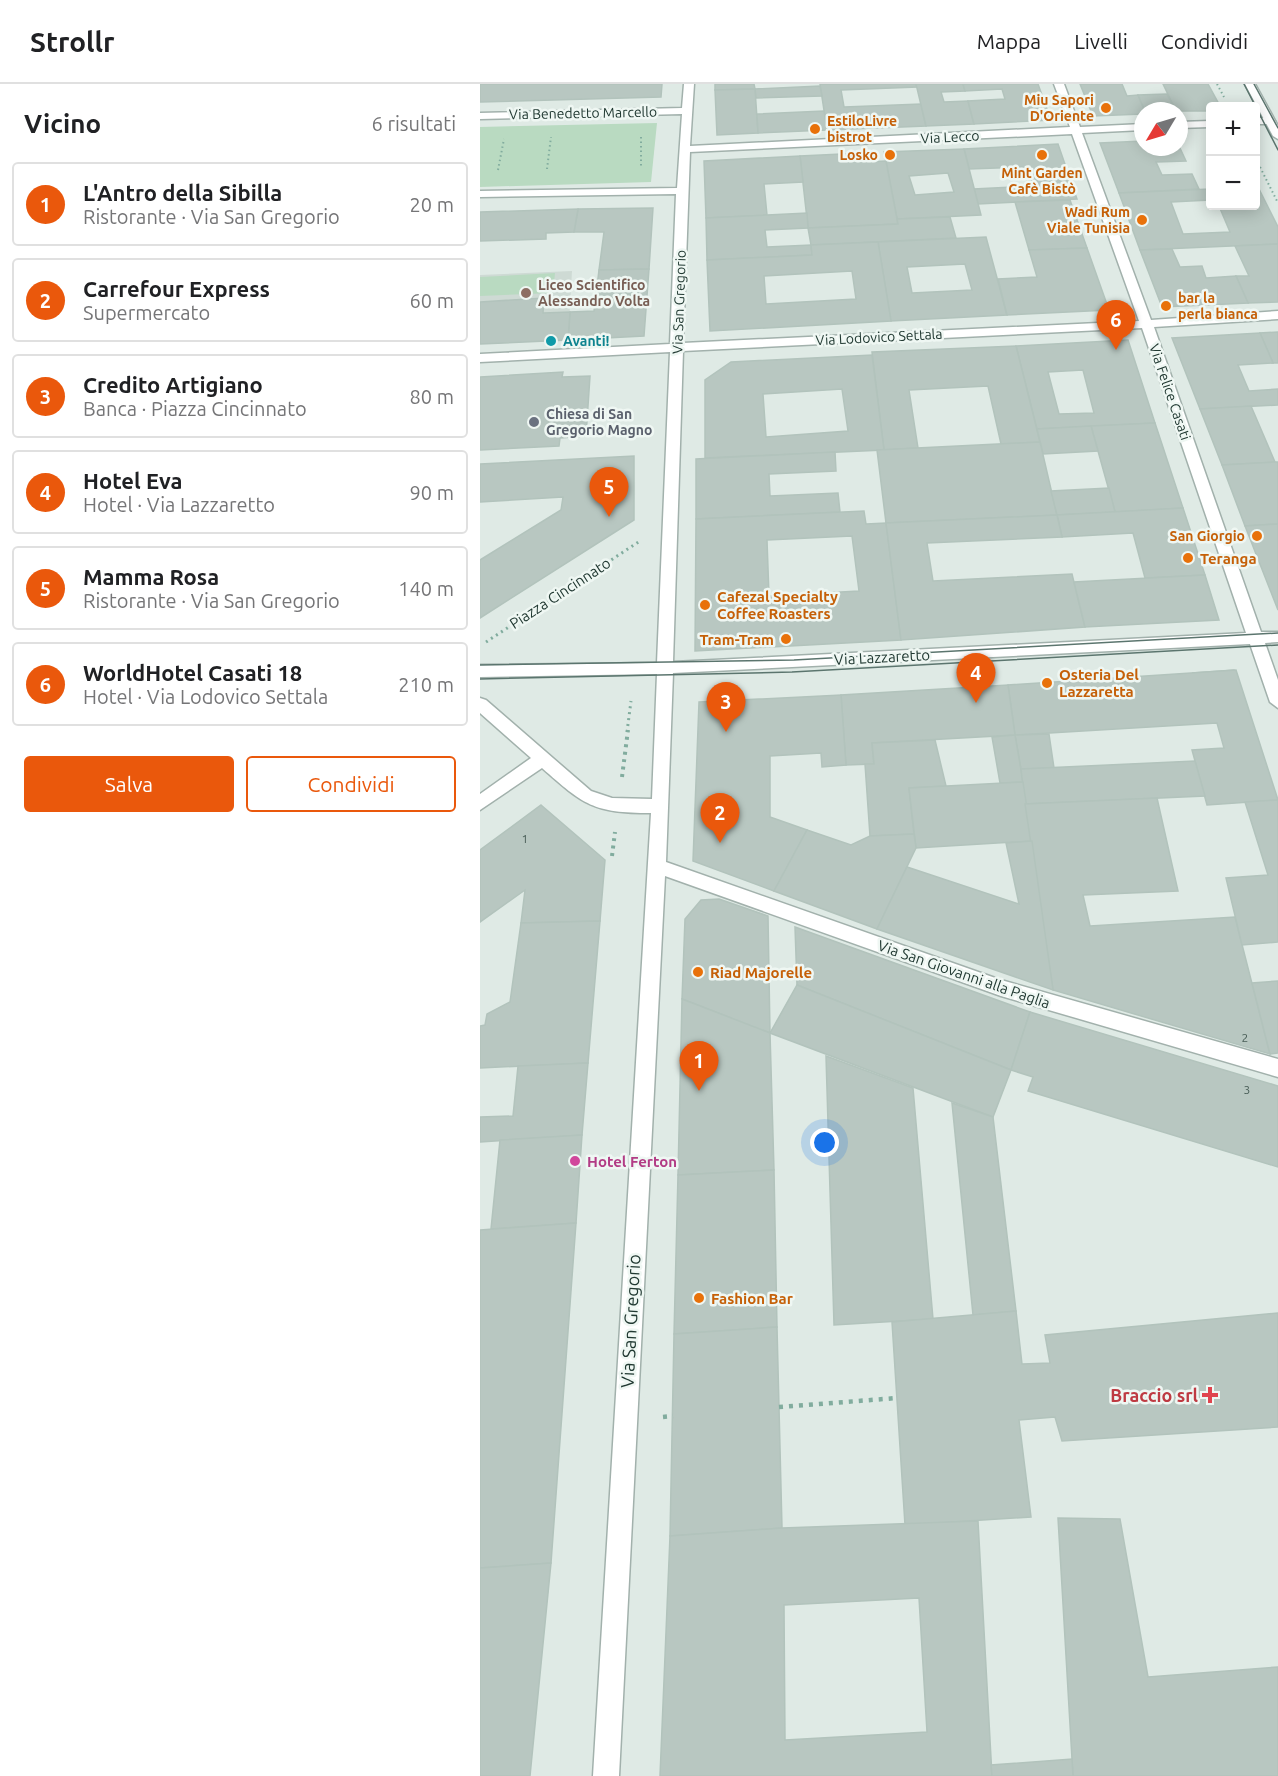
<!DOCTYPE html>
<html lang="it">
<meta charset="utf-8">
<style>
body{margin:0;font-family:Ubuntu,sans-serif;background:#f6f6f6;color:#202124}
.controls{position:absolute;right:18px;top:18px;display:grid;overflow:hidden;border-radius:6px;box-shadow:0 3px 15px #0003}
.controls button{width:54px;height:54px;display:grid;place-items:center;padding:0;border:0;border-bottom:2px solid #e0e0e0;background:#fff;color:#202124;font:30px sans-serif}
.compass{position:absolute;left:654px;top:18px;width:54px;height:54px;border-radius:50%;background:#fff;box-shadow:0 3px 15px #0003;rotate:232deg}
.you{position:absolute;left:345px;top:1059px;width:21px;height:21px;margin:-15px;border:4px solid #fff;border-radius:50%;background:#1a73e8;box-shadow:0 0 0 9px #1a73e833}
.badge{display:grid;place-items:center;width:39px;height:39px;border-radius:50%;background:#ea580c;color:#fff;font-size:20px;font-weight:700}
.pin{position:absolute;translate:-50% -50px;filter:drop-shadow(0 2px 3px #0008)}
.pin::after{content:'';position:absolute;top:32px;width:21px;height:18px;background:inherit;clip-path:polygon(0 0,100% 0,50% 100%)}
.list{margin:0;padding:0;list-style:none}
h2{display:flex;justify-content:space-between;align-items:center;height:78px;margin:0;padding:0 24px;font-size:26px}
h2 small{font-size:20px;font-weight:400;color:#757577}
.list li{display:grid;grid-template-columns:39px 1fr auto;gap:18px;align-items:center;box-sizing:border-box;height:84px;margin:0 12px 12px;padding:0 12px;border:2px solid #e0e0e0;border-radius:6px}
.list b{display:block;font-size:22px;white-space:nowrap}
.list p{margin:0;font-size:20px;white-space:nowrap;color:#757577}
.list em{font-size:20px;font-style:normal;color:#757577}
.actions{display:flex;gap:12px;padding:18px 24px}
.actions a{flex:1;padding:14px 0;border:2px solid #ea580c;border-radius:6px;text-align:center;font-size:21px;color:#ea580c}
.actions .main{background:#ea580c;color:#fff}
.map{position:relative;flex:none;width:798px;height:1692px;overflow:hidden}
header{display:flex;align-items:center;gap:36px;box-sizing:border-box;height:84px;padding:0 30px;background:#fff;border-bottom:2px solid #e0e0e0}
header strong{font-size:28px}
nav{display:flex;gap:33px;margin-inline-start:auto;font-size:21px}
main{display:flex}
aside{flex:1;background:#fff}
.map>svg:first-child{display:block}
.built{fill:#cedad4}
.green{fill:#b9dac1}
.building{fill:#b8c7c1;stroke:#b2c3bc;stroke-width:1.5;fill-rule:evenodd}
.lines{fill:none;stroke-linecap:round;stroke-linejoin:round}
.minor-casing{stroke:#a2b1ac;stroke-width:3}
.tertiary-casing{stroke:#a2b1ac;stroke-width:3}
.path-far3{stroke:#81ac9e;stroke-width:2;stroke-dasharray:1.5 3;stroke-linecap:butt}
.path-far2{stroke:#81ac9e;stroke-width:3;stroke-dasharray:2 4;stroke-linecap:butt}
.path-far1{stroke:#81ac9e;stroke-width:4;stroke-dasharray:3 4.5;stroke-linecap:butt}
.path{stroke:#81ac9e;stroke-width:4.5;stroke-dasharray:4 6;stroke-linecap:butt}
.minor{fill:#fff;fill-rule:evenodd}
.tertiary{fill:#fff;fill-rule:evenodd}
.tram{stroke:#5b756e;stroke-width:1.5}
.food-dot{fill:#e8710a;stroke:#eff7f3;stroke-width:2}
.education-dot{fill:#8d6e63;stroke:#eff7f3;stroke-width:2}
.culture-dot{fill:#0f9aa8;stroke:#eff7f3;stroke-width:2}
.worship-dot{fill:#6b7280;stroke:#eff7f3;stroke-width:2}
.hotel-dot{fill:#d1479c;stroke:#eff7f3;stroke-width:2}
.health-dot{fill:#e0444e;stroke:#eff7f3;stroke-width:2}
.labels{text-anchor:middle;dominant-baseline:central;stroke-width:5;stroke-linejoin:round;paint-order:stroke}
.number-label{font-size:12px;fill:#475c56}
.far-food-label{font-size:14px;font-weight:bold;fill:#c56008;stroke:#eff7f3;text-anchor:end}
.far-street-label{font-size:14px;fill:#213932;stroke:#eff7f3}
.far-education-label{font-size:14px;font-weight:bold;fill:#785e54;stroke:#eff7f3;text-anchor:start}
.far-culture-label{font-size:14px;font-weight:bold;fill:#0d838f;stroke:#eff7f3;text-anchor:start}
.far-worship-label{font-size:14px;font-weight:bold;fill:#5b616d;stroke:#eff7f3;text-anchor:start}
.food-label{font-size:15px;font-weight:bold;fill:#c56008;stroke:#eff7f3;text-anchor:start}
.street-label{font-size:15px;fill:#213932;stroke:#eff7f3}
.hotel-label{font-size:15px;font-weight:bold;fill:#b23c85;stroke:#eff7f3;text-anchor:start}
.near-street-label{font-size:18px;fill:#213932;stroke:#eff7f3}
.near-health-label{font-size:18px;font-weight:bold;fill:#be3a42;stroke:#eff7f3;text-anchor:end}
</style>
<header>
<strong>Strollr</strong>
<nav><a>Mappa</a><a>Livelli</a><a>Condividi</a></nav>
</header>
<main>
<aside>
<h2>Vicino<small>6 risultati</small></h2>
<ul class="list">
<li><span class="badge">1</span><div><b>L'Antro della Sibilla</b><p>Ristorante · Via San Gregorio</p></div><em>20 m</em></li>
<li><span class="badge">2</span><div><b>Carrefour Express</b><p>Supermercato</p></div><em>60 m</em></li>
<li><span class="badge">3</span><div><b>Credito Artigiano</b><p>Banca · Piazza Cincinnato</p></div><em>80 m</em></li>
<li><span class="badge">4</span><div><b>Hotel Eva</b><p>Hotel · Via Lazzaretto</p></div><em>90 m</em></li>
<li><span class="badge">5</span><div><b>Mamma Rosa</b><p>Ristorante · Via San Gregorio</p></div><em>140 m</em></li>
<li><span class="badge">6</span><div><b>WorldHotel Casati 18</b><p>Hotel · Via Lodovico Settala</p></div><em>210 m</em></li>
</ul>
<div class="actions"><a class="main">Salva</a><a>Condividi</a></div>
</aside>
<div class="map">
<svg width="798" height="1692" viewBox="0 0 798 1692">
<rect width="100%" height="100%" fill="#dfeae5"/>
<path class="built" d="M 92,187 L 88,256 L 0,260 L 0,191 Z"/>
<g class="green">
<path d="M 177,39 L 171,98 L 0,103 L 0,43 Z"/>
<path d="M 75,189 L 73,209 L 0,212 L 0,193 Z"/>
</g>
<g class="building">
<path d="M 0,0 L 182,0 L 181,13 L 0,18 Z"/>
<path d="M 235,0 L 274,0 L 275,5 L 235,6 Z"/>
<path d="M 340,0 L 436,0 L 437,3 L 361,6 L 364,23 L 441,20 L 446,42 L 347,46 Z"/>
<path d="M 436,0 L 483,0 L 485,7 L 461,8 L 464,18 L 488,17 L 494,40 L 446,42 Z"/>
<path d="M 483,0 L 558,0 L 571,36 L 494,40 L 488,17 L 525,15 L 522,5 L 485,7 Z"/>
<path d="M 600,0 L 642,0 L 647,12 L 658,11 L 665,27 L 663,30 L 613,32 Z"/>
<path d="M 683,0 L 728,0 L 740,22 L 730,22 L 730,27 L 696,27 Z"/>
<path d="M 340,2 L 342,12 L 276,14 L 275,5 Z"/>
<path d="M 275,5 L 278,49 L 237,51 L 235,6 Z"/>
<path d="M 687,10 L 696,27 L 665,27 L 658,11 Z"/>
<path d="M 344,27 L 347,46 L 278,49 L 277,30 Z"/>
<path d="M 663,57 L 663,63 L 699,62 L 706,77 L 676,78 L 682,91 L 712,90 L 719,105 L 639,109 L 620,59 Z"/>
<path d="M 578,60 L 597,115 L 498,120 L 494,105 L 551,102 L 545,83 L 489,85 L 484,65 Z"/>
<path d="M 484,65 L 501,131 L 417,135 L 404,68 ZM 468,89 L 474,108 L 435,111 L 429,92 Z"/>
<path d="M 383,69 L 385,78 L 406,77 L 418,140 L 328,144 L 320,72 Z"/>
<path d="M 320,72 L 323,98 L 284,100 L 287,131 L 226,134 L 224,77 Z"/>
<path d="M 776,103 L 778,103 L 798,143 L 798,160 L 660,166 L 639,109 L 730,105 L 730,116 L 691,118 L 703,150 L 750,148 L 739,122 L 776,122 Z"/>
<path d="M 590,116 L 607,164 L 549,166 L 535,118 Z"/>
<path d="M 173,124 L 169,185 L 119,186 L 124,148 L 94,148 L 98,125 Z"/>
<path d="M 98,125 L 94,148 L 66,149 L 66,155 L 0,157 L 0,128 Z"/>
<path d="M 327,129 L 328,144 L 285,146 L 287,163 L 331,161 L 332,171 L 227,176 L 226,134 Z"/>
<path d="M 470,133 L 476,154 L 331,161 L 328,144 L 418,140 L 417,135 Z"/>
<path d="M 506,153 L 527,231 L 411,237 L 398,158 ZM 485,180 L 492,206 L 432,209 L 427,183 Z"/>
<path d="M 398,158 L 411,237 L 230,247 L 227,176 L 332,171 L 331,161 ZM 372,187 L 376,215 L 286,220 L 284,192 Z"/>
<path d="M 798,160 L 798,218 L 768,219 L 756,192 L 769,192 L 755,162 Z"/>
<path d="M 607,164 L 629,226 L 527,231 L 518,195 L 557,193 L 549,166 Z"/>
<path d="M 692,165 L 700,183 L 722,182 L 726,194 L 756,192 L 768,219 L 682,223 L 660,166 Z"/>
<path d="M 169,185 L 164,252 L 88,256 L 90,228 L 114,227 L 119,186 Z"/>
<path d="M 64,214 L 63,229 L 90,228 L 88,256 L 0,260 L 0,218 Z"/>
<path d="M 798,248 L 798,279 L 793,279 L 780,249 Z"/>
<path d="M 780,249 L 793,279 L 758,281 L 769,307 L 798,305 L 798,321 L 720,325 L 692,254 Z"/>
<path d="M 648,256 L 675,339 L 557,345 L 536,262 ZM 603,286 L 614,329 L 579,330 L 568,288 Z"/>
<path d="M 536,262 L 560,358 L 521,360 L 508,302 L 429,306 L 438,364 L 404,366 L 392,268 Z"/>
<path d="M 392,271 L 404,366 L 225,374 L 225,296 L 251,278 ZM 362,305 L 368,347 L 286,353 L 283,310 Z"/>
<path d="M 83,288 L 82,293 L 110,292 L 106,352 L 80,354 L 79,362 L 0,366 L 0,293 Z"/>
<path d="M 771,322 L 795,378 L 742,381 L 720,325 Z"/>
<path d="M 675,339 L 703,424 L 635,428 L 611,342 Z"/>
<path d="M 611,342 L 618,367 L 563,370 L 557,345 Z"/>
<path d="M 560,358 L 577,431 L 406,439 L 397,366 Z"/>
<path d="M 355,368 L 356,387 L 289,390 L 290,412 L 358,409 L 360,428 L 216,435 L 216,375 Z"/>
<path d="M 154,372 L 154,436 L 0,534 L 0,476 L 81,426 L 83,413 L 0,418 L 0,380 Z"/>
<path d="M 795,378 L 798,378 L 798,440 L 765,442 L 742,381 Z"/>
<path d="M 629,404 L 635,428 L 577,431 L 571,407 Z"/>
<path d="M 703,424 L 725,491 L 665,494 L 653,449 L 582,453 L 577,431 Z"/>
<path d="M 384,427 L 386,440 L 406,439 L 421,556 L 215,567 L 216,435 ZM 372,452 L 379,507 L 289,512 L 287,456 Z"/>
<path d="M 577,431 L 582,453 L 447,459 L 453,497 L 592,490 L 605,543 L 421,556 L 406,439 Z"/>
<path d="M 798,440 L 798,526 L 765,442 Z"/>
<path d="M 725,491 L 739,536 L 605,543 L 594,498 Z"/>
<path d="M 754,586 L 760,605 L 719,607 L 713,589 Z"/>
<path d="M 756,586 L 798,716 L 727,721 L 712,666 L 744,664 L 737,639 L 535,651 L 528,601 Z"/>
<path d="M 528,601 L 535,651 L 392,659 L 394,680 L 366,681 L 361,611 Z"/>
<path d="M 361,611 L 366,681 L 342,683 L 341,669 L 290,672 L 290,733 L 327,746 L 294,807 L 213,777 L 219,618 Z"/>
<path d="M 569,650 L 574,684 L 541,685 L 535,651 Z"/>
<path d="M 535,651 L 543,698 L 520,699 L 512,653 Z"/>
<path d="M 455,656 L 466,702 L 429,704 L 434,750 L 390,752 L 385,680 L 394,680 L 392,659 Z"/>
<path d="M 715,677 L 725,712 L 545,720 L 541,685 Z"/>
<path d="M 543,698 L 552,757 L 436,764 L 429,704 Z"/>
<path d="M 677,714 L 698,807 L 603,811 L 610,842 L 755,833 L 790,970 L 573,906 L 545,720 Z"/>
<path d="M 798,716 L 798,858 L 762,861 L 746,794 L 788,791 L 765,718 Z"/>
<path d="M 61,721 L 125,776 L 120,837 L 41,839 L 45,806 L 0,838 L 0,766 Z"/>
<path d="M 327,746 L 371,761 L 390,752 L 434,750 L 436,764 L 397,845 L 294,807 Z"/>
<path d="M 552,757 L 573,906 L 397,845 L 427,783 L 539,820 L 526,759 Z"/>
<path d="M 239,815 L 288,832 L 290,949 L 202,915 L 205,835 L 221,816 Z"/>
<path d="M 120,837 L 108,979 L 0,984 L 0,942 L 5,941 L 7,930 L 30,918 L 41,839 Z"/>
<path d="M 315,843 L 550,928 L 531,986 L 317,901 Z"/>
<path d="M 798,897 L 798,969 L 790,970 L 772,899 Z"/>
<path d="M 317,901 L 531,986 L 513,1033 L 290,949 Z"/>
<path d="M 202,915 L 290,949 L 294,1086 L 198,1091 Z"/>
<path d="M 550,928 L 798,1002 L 798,1083 L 548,1007 L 553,993 L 531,986 Z"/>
<path d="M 346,972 L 433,1004 L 453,1235 L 354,1241 Z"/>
<path d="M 108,979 L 102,1051 L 0,1058 L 0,1033 L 33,1032 L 38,982 Z"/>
<path d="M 472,1019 L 513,1033 L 536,1227 L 493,1231 Z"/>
<path d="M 102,1051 L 96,1139 L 11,1145 L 20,1056 Z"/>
<path d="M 294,1086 L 297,1243 L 194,1250 L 198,1091 Z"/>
<path d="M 96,1139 L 71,1479 L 0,1484 L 0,1146 Z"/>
<path d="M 536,1227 L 542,1280 L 570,1279 L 565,1251 L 798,1229 L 798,1343 L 582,1357 L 575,1333 L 539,1336 L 551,1433 L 425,1441 L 412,1238 Z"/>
<path d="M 297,1243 L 302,1444 L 190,1452 L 194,1250 Z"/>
<path d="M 578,1434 L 640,1435 L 668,1593 L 798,1583 L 798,1692 L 593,1692 Z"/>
<path d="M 498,1437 L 512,1692 L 180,1692 L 190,1452 L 302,1444 ZM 439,1514 L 447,1648 L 305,1656 L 304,1521 Z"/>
<path d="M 71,1479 L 50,1692 L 0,1692 L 0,1484 Z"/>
<path d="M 592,1675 L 593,1692 L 512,1692 L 511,1681 Z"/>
</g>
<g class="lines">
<defs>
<g id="minor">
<path d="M 204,0 L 214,0 L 210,62 L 590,43 L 574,0 L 584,0 L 600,43 L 663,40 L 663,46 L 602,49 L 671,236 L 798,227 L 798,235 L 674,243 L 781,548 L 798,548 L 798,558 L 785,559 L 798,596 L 798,624 L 790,618 L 770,560 L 193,589 L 186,778 L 521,896 L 798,975 L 798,993 L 521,912 L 185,792 L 139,1692 L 113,1692 L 171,729 C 113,729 104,721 62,684 L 0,726 L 0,710 L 51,674 L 0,629 L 0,614 L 6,616 L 111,707 L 132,714 L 172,715 L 177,590 L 0,593 L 0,581 L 177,579 L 190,268 L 0,278 L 0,270 L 190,260 L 196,110 L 0,113 L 0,107 L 197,104 L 202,30 L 0,35 L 0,29 L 202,24 ZM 592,50 L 659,237 L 203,259 L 210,68 ZM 662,244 L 766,549 L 193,578 L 203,267 Z"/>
<path d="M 776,34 L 790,34 L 795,37 L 790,40 L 776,40 Z"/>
<path d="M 730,37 L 730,43 L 699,44 L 699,38 Z"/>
</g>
<path id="tertiary" d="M 765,0 L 775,0 L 798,42 L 798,55 L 793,52 Z"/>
</defs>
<use href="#minor" class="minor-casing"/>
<use href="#tertiary" class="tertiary-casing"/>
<g class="path-far3">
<path d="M 737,0 L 744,13"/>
<path d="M 161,53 L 161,84"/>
<path d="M 776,75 L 798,119"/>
<path d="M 67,85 L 71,53"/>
<path d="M 18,86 L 24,55"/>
</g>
<g class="path-far2">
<path d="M 6,558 L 160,457"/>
<path d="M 147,648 L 151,617"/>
</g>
<g class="path-far1">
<path d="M 142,693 L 148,646"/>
<path d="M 132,772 L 135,748"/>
</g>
<g class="path">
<path d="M 299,1323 L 417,1314"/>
<path d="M 183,1333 L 193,1332"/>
</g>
<use href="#minor" class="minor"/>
<use href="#tertiary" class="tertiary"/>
<g class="tram">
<path d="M 764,0 L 798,66"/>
<path d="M 774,0 L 798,44"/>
<path d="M 0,581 L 314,576 L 798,549"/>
<path d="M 0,595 L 312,588 L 798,561"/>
</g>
</g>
<g class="food-dot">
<circle cx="626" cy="24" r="6"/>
<circle cx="335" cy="45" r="6"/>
<circle cx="410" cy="71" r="6"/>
<circle cx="562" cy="71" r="6"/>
<circle cx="662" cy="136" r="6"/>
<circle cx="686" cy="222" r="6"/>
<circle cx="777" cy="452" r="6"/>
<circle cx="708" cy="474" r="6"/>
<circle cx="225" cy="521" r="6"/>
<circle cx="306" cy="555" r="6"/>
<circle cx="567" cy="599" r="6"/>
<circle cx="218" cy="888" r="6"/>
<circle cx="219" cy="1214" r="6"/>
</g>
<circle class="education-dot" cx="46" cy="209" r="6"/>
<circle class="culture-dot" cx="71" cy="257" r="6"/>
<circle class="worship-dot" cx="54" cy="338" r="6"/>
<circle class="hotel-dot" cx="95" cy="1077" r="6"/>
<path class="health-dot" d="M727 1302h6v6h6v6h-6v6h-6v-6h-6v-6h6z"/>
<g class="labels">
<g class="number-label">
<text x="45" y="754">1</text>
<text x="765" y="953">2</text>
<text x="767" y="1005">3</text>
</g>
<g class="far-food-label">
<text x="614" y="16">Miu Sapori<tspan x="614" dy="16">D'Oriente</tspan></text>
<text x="347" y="37" text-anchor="start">EstiloLivre<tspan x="347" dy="16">bistrot</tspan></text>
<text x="398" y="71">Losko</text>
<text x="562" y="89" text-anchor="middle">Mint Garden<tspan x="562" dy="16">Cafè Bistò</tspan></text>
<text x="650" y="128">Wadi Rum<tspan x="650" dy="16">Viale Tunisia</tspan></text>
<text x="698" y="214" text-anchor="start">bar la<tspan x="698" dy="16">perla bianca</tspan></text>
<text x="765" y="452">San Giorgio</text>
</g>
<g class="far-street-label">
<text transform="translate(103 29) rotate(-1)">Via Benedetto Marcello</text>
<text transform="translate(470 53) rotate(-3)">Via Lecco</text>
<text transform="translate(199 218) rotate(-88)">Via San Gregorio</text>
<text transform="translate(399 253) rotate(-3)">Via Lodovico Settala</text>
<text transform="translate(690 308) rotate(71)">Via Felice Casati</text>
</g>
<g class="far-education-label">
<text x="58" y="201">Liceo Scientifico<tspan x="58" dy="16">Alessandro Volta</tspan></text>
</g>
<g class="far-culture-label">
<text x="83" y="257">Avanti!</text>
</g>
<g class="far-worship-label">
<text x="66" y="330">Chiesa di San<tspan x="66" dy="16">Gregorio Magno</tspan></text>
</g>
<g class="food-label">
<text x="720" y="474">Teranga</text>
<text x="237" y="512">Cafezal Specialty<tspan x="237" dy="17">Coffee Roasters</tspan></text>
<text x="294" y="555" text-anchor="end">Tram-Tram</text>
<text x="579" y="590">Osteria Del<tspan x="579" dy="17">Lazzaretta</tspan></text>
<text x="230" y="888">Riad Majorelle</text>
<text x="231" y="1214">Fashion Bar</text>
</g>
<g class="street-label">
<text transform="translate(80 509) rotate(-33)">Piazza Cincinnato</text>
<text transform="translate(402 573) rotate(-3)">Via Lazzaretto</text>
<text transform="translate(484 890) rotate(19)">Via San Giovanni alla Paglia</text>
</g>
<g class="hotel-label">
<text x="107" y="1077">Hotel Ferton</text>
</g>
<g class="near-street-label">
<text transform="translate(150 1237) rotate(-87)">Via San Gregorio</text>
</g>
<g class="near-health-label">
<text x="718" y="1311">Braccio srl</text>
</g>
</g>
</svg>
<div class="controls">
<button>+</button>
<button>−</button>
</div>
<svg class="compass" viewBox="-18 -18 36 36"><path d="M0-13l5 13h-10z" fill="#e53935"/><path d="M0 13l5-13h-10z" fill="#757577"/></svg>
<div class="you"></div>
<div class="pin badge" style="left:219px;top:1007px">1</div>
<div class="pin badge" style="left:240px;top:759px">2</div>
<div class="pin badge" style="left:246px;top:648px">3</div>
<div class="pin badge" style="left:496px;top:619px">4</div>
<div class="pin badge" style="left:129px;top:433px">5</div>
<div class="pin badge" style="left:636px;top:266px">6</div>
</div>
</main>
